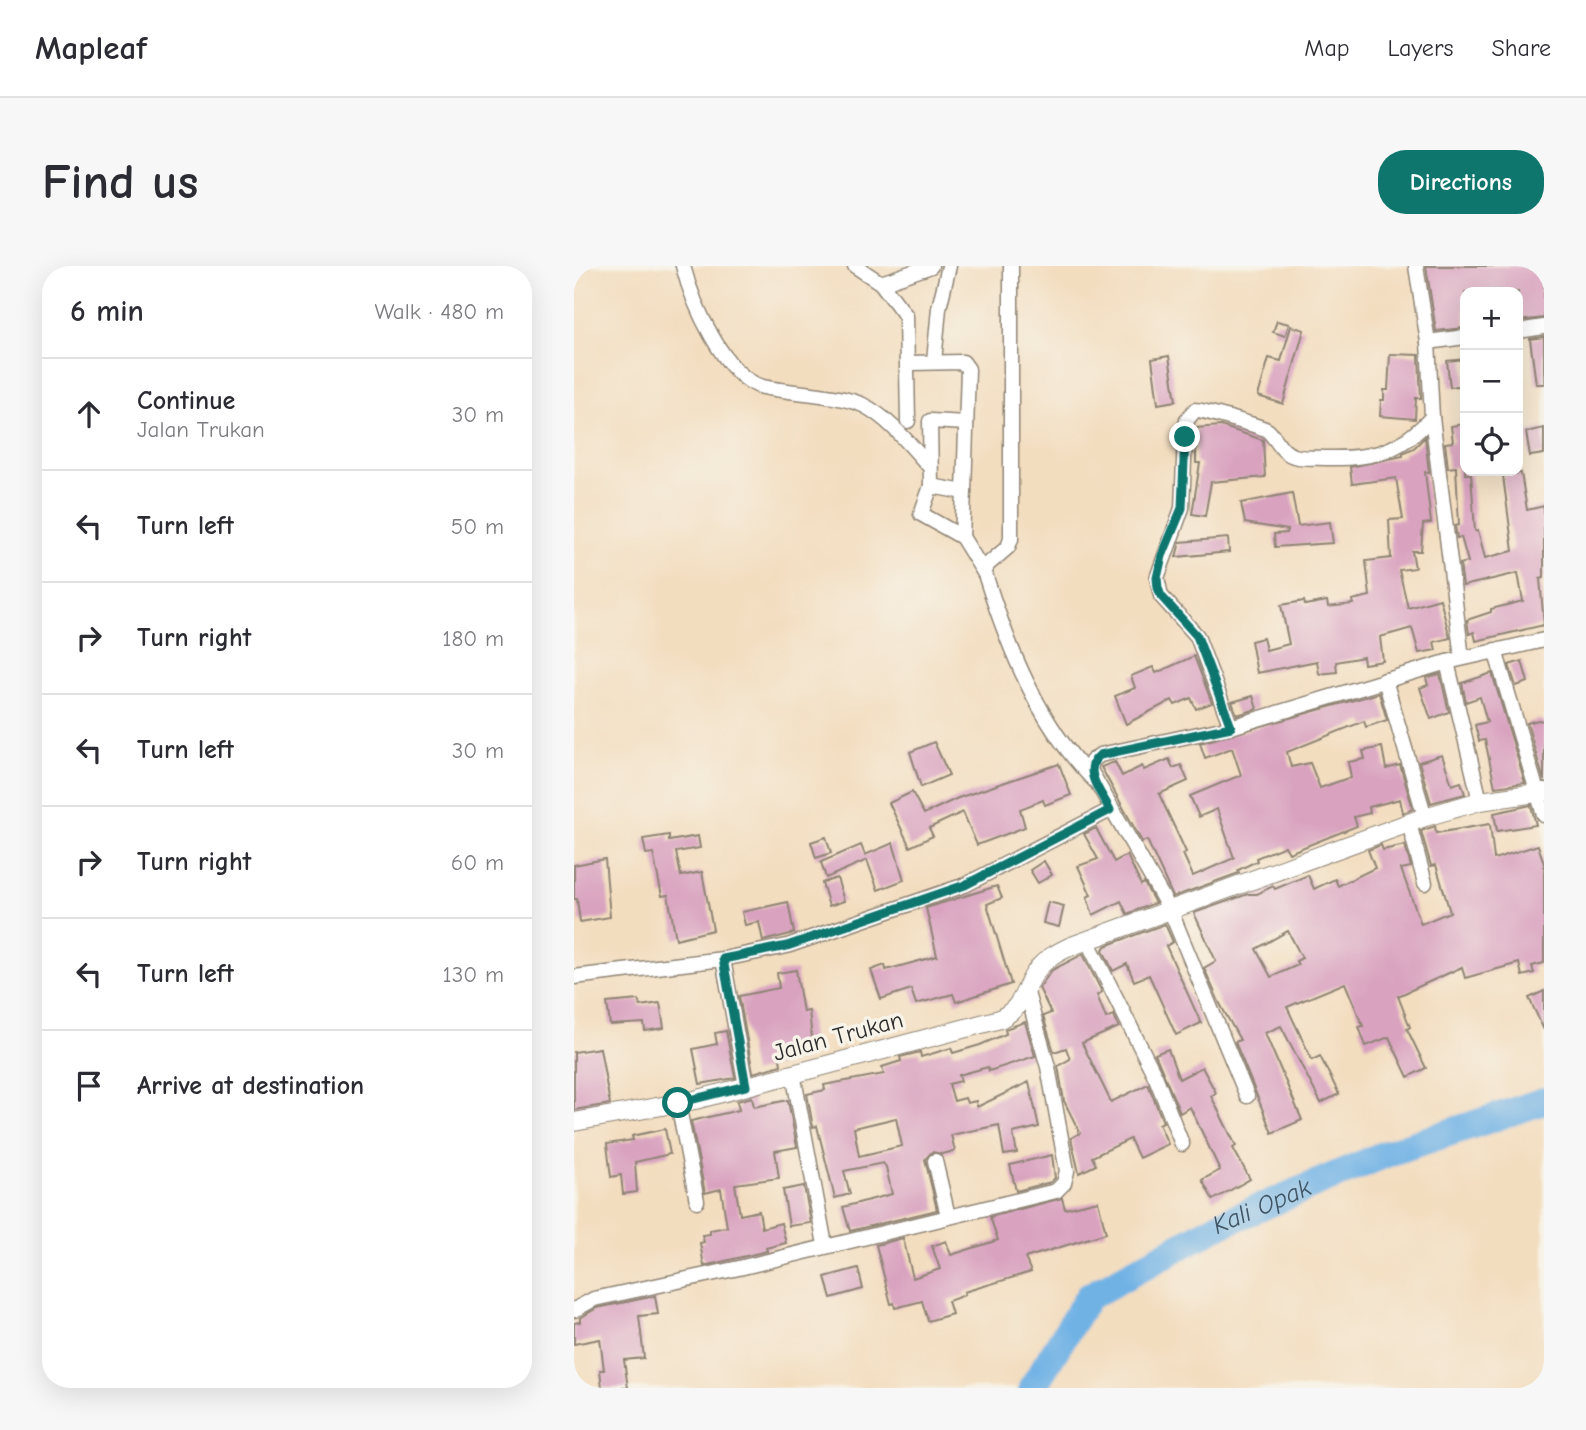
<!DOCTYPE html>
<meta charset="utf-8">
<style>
body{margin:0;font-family:"Comic Neue",sans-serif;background:#f7f7f7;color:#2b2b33}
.controls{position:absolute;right:21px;top:21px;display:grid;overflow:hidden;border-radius:14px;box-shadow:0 7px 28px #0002}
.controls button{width:63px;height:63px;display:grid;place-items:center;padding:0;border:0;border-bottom:2px solid #e1e1e2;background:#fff;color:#2b2b33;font:35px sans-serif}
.stop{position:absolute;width:21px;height:21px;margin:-16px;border:5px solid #0f766e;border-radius:50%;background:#fff}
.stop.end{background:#0f766e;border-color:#fff;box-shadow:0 2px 7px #0008}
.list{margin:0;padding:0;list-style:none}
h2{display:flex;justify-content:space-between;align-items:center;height:91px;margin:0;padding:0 28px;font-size:30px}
h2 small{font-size:23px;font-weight:400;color:#7c7c81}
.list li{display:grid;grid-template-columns:46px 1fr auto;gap:21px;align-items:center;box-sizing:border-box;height:112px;padding:0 28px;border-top:2px solid #e1e1e2}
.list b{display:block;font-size:26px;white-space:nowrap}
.list p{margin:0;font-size:23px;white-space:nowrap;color:#7c7c81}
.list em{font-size:23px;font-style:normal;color:#7c7c81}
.icon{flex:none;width:38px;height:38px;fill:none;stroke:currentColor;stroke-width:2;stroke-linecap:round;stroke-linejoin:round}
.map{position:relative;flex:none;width:970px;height:1122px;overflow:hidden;border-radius:28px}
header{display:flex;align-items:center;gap:42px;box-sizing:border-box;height:98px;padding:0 35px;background:#fff;border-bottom:2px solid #e1e1e2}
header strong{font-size:33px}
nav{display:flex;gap:38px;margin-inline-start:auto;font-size:24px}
.intro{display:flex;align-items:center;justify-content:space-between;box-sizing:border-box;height:168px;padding:0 42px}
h1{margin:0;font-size:49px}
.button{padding:18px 32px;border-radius:28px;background:#0f766e;color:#fff;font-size:24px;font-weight:700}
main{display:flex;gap:42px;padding:0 42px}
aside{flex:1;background:#fff;border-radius:28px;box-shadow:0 7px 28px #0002}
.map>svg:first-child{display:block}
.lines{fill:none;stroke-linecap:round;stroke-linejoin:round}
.river{stroke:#71b2e5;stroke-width:28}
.building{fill:#d9a3c0;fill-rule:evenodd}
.minor-casing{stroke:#8f8475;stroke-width:17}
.tertiary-casing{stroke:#8f8475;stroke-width:20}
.minor{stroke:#fff;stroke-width:14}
.tertiary{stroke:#fff;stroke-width:18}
.route{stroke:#0f766e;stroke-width:9}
.labels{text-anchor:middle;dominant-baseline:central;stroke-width:7;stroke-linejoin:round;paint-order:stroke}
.street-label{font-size:24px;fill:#2b2b2b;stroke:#f7f3e8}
.water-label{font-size:26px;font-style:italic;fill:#405463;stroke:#f7f3e8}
</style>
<header>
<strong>Mapleaf</strong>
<nav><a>Map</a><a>Layers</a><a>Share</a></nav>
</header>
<div class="intro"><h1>Find us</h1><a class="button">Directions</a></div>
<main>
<aside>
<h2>6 min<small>Walk · 480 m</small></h2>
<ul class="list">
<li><svg class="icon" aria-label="ahead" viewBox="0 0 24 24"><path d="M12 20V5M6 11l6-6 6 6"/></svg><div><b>Continue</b><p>Jalan Trukan</p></div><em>30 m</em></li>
<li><svg class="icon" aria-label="left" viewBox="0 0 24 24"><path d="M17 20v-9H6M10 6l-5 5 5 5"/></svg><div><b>Turn left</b></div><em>50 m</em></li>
<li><svg class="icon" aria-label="right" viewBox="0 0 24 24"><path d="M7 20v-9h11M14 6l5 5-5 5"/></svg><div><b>Turn right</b></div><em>180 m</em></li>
<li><svg class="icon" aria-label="left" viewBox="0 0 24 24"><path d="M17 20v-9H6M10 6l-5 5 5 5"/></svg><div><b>Turn left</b></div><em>30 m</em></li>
<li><svg class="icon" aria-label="right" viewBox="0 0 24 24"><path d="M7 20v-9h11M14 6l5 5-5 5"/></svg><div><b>Turn right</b></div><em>60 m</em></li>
<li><svg class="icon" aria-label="left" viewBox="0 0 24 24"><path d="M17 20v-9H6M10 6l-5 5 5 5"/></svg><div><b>Turn left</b></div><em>130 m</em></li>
<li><svg class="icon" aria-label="arrive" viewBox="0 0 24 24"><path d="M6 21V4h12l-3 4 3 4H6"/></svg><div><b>Arrive at destination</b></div></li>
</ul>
</aside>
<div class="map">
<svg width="970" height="1122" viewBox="0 0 970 1122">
<rect width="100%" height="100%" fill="#f7f3e8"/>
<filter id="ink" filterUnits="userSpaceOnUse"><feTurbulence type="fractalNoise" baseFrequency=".0143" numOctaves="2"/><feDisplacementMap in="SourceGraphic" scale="14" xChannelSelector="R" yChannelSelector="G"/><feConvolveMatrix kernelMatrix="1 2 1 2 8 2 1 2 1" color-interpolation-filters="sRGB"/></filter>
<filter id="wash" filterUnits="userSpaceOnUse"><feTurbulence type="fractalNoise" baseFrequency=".00686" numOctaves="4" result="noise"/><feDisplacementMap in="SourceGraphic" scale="28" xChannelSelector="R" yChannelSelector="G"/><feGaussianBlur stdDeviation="1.57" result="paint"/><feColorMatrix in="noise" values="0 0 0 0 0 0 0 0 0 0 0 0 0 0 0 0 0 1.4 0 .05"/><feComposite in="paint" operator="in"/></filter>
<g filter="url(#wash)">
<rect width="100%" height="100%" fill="#f3ddbf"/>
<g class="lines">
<path class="river" id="s1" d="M 458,1122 L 514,1031 L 645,959 L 814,887 L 970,835"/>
</g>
<g id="blocks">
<g class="building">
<path d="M 852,0 L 970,0 L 970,52 L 944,55 L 944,26 L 891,26 L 891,62 L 862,65 Z"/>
<path d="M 703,55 L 715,58 L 711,70 L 699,66 Z"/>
<path d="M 717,60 L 730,64 L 709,138 L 684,130 L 695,92 L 707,95 Z"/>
<path d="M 970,71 L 970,118 L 962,118 L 956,73 Z"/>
<path d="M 816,88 L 845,89 L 847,132 L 842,132 L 841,153 L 806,150 L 807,134 L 810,134 L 810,124 L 814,124 Z"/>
<path d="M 595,90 L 602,135 L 584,138 L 578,93 Z"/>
<path d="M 891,93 L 891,119 L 876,121 L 873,95 Z"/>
<path d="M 891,158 L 891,208 L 897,208 L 901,265 L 904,264 L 911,292 L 939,285 L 929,210 L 947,207 L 953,244 L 970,240 L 970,312 L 966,313 L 970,359 L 902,375 L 900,366 L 895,368 L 893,354 L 917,346 L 917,343 L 949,335 L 944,307 L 889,320 L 886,298 L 894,296 L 887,271 L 883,272 L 881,260 L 885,259 L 882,201 L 874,202 L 871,177 L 879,176 L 877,160 Z"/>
<path d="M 647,160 L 689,174 L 691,211 L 637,216 L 631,250 L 618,248 L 626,197 L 622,197 L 622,162 Z"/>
<path d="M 970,162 L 970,188 L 956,190 L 952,166 Z"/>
<path d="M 851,171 L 855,206 L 851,206 L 857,257 L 849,258 L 847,285 L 838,285 L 841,302 L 825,304 L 834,342 L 866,333 L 876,372 L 860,376 L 862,384 L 845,387 L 838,362 L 806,371 L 809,395 L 790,398 L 789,391 L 762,396 L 763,406 L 745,408 L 743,395 L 683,407 L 677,375 L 689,372 L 692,384 L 715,378 L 707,339 L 730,335 L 731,339 L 753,335 L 754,341 L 779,338 L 778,334 L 796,330 L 792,295 L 817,292 L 815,254 L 829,253 L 822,212 L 778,218 L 776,201 L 829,190 L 829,187 L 840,182 Z"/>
<path d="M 718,227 L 724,260 L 756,256 L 759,277 L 701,281 L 700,268 L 713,267 L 714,264 L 671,257 L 667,237 Z"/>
<path d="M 654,272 L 655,286 L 602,291 L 606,276 Z"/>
<path d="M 620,390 L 638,437 L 622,443 L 617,432 L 601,439 L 598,434 L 552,458 L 541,430 L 561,422 L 557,410 L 579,401 L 582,407 Z"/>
<path d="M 948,395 L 954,416 L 942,420 L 935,399 Z"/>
<path d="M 918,407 L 951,517 L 921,521 L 911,474 L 905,475 L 901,459 L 913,456 L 906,431 L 892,436 L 888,417 Z"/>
<path d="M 866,408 L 875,446 L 857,453 L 846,422 L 854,419 L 852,412 Z"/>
<path d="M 805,427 L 813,454 L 792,461 L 790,455 L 713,486 L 717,501 L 736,497 L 746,522 L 777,511 L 774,496 L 791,493 L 789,485 L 808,481 L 812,503 L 826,499 L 839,543 L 829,547 L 826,533 L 795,541 L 796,547 L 780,551 L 783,560 L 715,587 L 711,580 L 682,592 L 683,595 L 664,604 L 665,607 L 599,631 L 573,574 L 568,576 L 527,501 L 541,496 L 548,510 L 568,500 L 570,504 L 595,493 L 599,502 L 607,499 L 614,515 L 585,528 L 612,586 L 609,588 L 619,610 L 660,592 L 643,543 L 625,551 L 616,530 L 667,509 L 658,482 L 631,492 L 626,477 Z"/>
<path d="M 679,430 L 683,443 L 663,449 L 658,436 Z"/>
<path d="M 964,454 L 970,455 L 970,515 L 953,457 Z"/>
<path d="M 360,476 L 375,509 L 347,521 L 336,486 Z"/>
<path d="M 868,489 L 878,519 L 887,516 L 891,528 L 857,537 L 845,496 Z"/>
<path d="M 485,498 L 497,529 L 471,539 L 469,534 L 446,543 L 451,561 L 403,579 L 389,546 L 355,562 L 359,570 L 336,581 L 315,537 L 338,526 L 350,548 L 384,532 Z"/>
<path d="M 957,539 L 962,559 L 923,565 L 920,547 Z"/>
<path d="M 916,558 L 920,593 L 964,579 L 970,598 L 970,697 L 958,700 L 960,707 L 948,710 L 945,697 L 891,712 L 888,701 L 824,730 L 836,761 L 833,763 L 852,802 L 834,811 L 815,771 L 792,780 L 785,761 L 789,760 L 771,717 L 713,741 L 738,794 L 746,790 L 765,828 L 747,837 L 707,760 L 691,767 L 728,854 L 698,867 L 661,776 L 666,774 L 645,736 L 630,702 L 642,695 L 620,647 L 674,628 L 683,628 L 699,620 L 701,623 L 734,609 L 740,623 L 761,613 L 764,620 L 801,602 L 794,584 L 807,579 L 809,584 L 831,579 L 837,601 L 827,603 L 847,658 L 876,646 L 862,599 L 857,600 L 847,565 L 861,560 L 862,567 ZM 714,665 L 728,692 L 722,695 L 724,699 L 697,711 L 682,683 Z"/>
<path d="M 522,562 L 540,596 L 553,589 L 567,619 L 570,617 L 581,637 L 553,648 L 547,635 L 519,649 L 513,631 L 517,629 L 504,600 L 524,593 L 510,568 Z"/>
<path d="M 95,569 L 95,575 L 124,570 L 126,582 L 102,586 L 107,610 L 128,606 L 139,664 L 102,673 L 94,629 L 88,630 L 79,587 L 72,588 L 69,573 Z"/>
<path d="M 252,571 L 257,587 L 242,592 L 237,576 Z"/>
<path d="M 319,577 L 330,614 L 304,624 L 293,594 L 252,612 L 247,596 L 287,579 L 291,589 Z"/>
<path d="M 31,593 L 36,651 L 6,656 L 3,633 L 0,633 L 0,599 Z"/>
<path d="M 470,595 L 478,609 L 464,617 L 456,604 Z"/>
<path d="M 263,612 L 270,635 L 255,640 L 248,617 Z"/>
<path d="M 423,620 L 428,632 L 413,638 L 437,718 L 382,736 L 379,728 L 342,738 L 337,723 L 307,733 L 297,704 L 311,699 L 312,704 L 363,690 L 352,642 Z"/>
<path d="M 214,636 L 220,667 L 189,675 L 185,656 L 171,659 L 168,646 Z"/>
<path d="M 474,636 L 490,640 L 485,661 L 469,657 Z"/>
<path d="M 591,658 L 599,676 L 592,680 L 627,757 L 602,769 L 575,709 L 560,715 L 553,698 L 539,705 L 529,684 L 531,680 Z"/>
<path d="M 509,688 L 528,726 L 523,729 L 532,752 L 540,749 L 545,761 L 508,777 L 537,836 L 574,818 L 589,856 L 585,858 L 594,878 L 565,892 L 556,873 L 518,891 L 522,899 L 505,907 L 497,872 L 506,867 L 490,835 L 484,800 L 496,793 L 492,782 L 480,786 L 469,750 L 477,747 L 465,722 L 478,704 Z"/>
<path d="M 222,704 L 229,746 L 235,745 L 239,782 L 205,786 L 207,799 L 179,807 L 165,730 L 205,722 L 203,707 Z"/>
<path d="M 970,725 L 970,764 L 955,732 Z"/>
<path d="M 65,734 L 66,740 L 86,737 L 90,762 L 71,765 L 70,757 L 36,759 L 33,737 Z"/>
<path d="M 451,756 L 461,790 L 415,805 L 414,801 L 385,809 L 387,815 L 375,818 L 380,835 L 391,832 L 393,837 L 402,835 L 403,841 L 455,816 L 465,861 L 439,867 L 443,887 L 430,889 L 425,859 L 377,869 L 381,885 L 368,888 L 358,886 L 351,893 L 363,944 L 276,965 L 269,941 L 318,928 L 312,901 L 309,897 L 270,905 L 276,928 L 261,932 L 243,860 L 239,861 L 233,828 L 251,824 L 250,819 L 310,808 L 308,801 L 327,795 L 326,791 L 346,786 L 347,791 L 377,782 L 379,787 L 406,779 L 432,768 L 431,763 ZM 322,852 L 328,880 L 285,890 L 280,862 Z"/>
<path d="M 152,765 L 161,812 L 126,818 L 119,783 L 143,778 L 141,767 Z"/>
<path d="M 26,782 L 36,838 L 0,844 L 0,786 Z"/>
<path d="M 594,783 L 605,813 L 628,801 L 642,827 L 637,830 L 662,880 L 659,882 L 676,913 L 639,934 L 628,914 L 646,904 L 616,841 L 606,847 L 581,788 Z"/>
<path d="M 178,831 L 180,841 L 214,834 L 223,881 L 201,885 L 205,912 L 161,918 L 166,949 L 185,945 L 188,962 L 207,957 L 212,977 L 192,982 L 193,985 L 130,1000 L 126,977 L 130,976 L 128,969 L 136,968 L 136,964 L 153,961 L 147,923 L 131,927 L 117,855 L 165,844 L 163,835 Z"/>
<path d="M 91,863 L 96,888 L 61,896 L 63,926 L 49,928 L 47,909 L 37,911 L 33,878 L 59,874 L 58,870 Z"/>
<path d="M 478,889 L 481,912 L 477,916 L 442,925 L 436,899 Z"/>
<path d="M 230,920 L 237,957 L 215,960 L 209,924 Z"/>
<path d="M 488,932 L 491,943 L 524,935 L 532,967 L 451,992 L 457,1006 L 390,1026 L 391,1029 L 374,1035 L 378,1048 L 354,1055 L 348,1035 L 321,1042 L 320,1037 L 317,1038 L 302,979 L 329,972 L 339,1012 L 366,1003 L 358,980 L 372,975 L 377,989 L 424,974 L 416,951 Z"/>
<path d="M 284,1002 L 289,1023 L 257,1032 L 251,1011 Z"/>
<path d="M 81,1030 L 84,1048 L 65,1050 L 70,1092 L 50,1094 L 54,1122 L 28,1122 L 26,1104 L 30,1104 L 26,1073 L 0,1078 L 0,1057 L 6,1056 L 6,1052 L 23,1042 Z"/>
</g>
</g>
</g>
<g filter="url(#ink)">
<use href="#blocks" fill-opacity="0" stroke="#8f8475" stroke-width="2"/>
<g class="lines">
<defs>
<g id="minor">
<path d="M 109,0 C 118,35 150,112 189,121 C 216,127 264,128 289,139 C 315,152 337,180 356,201"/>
<path d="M 281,0 L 307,17 L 332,50 L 334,155"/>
<path d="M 437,0 L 437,273 L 434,281 L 412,300 L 411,308 C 434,381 465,460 521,515"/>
<path d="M 842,0 L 854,76 L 858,151 L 888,392"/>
<path d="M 307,17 L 357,0"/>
<path d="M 944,65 L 970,61"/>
<path d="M 854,76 L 891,71"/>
<path d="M 360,96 L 365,42 L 375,0"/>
<path d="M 335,97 L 389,96 L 394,103 L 390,226"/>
<path d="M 392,157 L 356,155 L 357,220 L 347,248 L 388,271 L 411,308"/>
<path d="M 357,220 L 390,226 L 388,271"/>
<path d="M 921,384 L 970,549"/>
<path d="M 873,396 L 906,535"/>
<path d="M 811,414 L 851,551"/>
<path d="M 657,461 L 623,370 L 587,330 L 583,312 L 608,242 L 611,171 L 613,154 L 621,144 C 625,143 689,161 693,164 C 703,172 706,186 720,190 C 729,193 742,191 752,192 C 798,193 825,187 858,151"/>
<path d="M 835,557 L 851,617"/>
<path d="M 513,674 L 582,812 L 608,878"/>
<path d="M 149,693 L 172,820"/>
<path d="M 0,711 L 149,693 L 213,680 L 391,619 L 536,544"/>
<path d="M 219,807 L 251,979"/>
<path d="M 673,830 L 597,646 L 516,504 L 518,495 L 526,489 L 657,461 L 873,396 L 970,374"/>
<path d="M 104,837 L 123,935"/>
<path d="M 361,895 L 374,950"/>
<path d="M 0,1044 L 20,1033 L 165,1002 L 482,925 L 490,917 L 493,905 L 474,801 L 453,727"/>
</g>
<path id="tertiary" d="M 0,856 L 121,834 L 426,753 C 452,739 448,724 463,704 C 471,693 483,687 495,681 L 851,551 L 906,535 L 970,526"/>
</defs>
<use href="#minor" class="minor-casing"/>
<use href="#tertiary" class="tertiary-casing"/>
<use href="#minor" class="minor"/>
<use href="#tertiary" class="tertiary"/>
</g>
</g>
<g class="lines" filter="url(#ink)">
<path class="route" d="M 104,837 L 172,820 L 149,693 L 213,680 L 391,619 L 536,544 C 527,526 507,504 526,489 L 657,461 L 623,370 L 587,330 L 584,322 L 583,312 L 588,290 L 608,242 L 611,171"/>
</g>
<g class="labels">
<g class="street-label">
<text transform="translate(264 770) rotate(-15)">Jalan Trukan</text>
</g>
<g class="water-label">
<text stroke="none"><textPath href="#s1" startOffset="303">Kali Opak</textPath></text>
</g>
</g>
</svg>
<div class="controls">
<button>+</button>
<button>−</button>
<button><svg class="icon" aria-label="locate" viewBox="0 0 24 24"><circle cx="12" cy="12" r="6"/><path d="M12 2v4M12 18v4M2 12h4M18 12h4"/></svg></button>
</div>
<div class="stop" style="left:104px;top:837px"></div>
<div class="stop end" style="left:611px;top:171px"></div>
</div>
</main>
